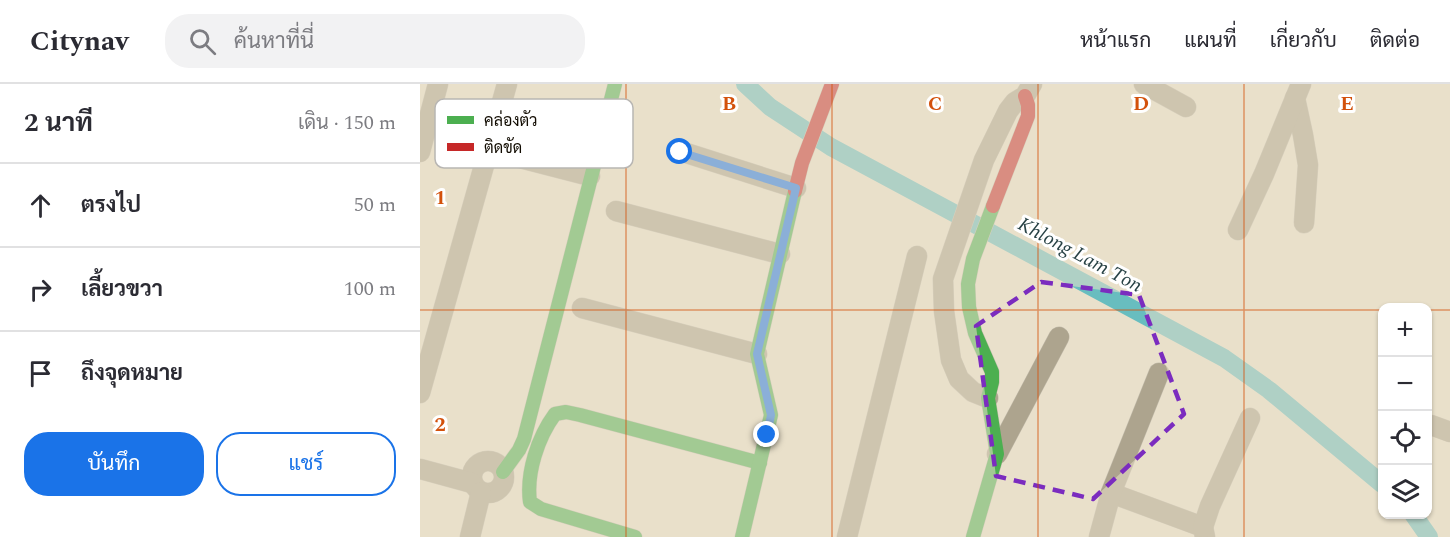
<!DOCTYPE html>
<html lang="th">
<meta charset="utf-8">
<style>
body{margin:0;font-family:Spectral,Sarabun,serif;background:#f2f2f3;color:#2b2b33}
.controls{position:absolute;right:18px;bottom:18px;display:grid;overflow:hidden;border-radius:12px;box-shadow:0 2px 4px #0004}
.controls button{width:54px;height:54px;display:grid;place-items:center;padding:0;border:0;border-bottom:2px solid #e1e1e2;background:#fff;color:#2b2b33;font:30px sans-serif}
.stop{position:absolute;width:18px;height:18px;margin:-14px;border:4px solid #1a73e8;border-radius:50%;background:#fff}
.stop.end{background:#1a73e8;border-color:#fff;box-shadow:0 2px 6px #0008}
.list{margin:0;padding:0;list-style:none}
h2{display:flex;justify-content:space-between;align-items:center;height:78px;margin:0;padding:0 24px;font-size:26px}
h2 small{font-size:20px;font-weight:400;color:#7c7c81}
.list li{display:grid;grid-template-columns:39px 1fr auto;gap:18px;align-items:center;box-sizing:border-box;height:84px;padding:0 24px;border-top:2px solid #e1e1e2}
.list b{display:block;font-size:22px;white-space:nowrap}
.list em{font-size:20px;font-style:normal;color:#7c7c81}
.actions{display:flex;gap:12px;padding:18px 24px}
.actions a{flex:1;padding:14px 0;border:2px solid #1a73e8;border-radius:24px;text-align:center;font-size:21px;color:#1a73e8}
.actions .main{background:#1a73e8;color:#fff}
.icon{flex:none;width:33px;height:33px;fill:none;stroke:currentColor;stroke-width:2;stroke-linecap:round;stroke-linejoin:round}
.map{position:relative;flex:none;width:1030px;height:453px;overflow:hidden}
header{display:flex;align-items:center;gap:36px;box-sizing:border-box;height:84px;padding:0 30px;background:#fff;border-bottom:2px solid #e1e1e2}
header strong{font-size:28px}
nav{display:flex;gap:33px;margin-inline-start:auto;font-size:21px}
.search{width:420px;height:54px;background:#f2f2f3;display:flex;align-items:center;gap:15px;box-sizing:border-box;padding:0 21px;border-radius:24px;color:#7c7c81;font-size:22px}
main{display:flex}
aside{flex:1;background:#fff}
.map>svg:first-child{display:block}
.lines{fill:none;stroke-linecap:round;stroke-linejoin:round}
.canal{stroke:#68bdbf;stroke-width:18}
.street-casing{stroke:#c4bdad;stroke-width:21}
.fast-casing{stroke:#c4bdad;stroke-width:15}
.jam-casing{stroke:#c4bdad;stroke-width:15}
.street{stroke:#ada48e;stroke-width:20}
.fast{stroke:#4caf50;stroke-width:14}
.jam{stroke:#c62828;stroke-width:14}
.route{stroke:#1a73e8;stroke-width:8}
.marked{fill:none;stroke:#7b2cbf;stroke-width:4.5;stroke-dasharray:12 8;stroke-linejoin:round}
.grid{fill:none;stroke:#d3510b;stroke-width:1.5;stroke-opacity:0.55}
.labels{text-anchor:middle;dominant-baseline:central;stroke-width:6;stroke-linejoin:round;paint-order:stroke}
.water-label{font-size:20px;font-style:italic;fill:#294346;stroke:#fff}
.key{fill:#fff;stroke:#b8b6b3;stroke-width:1.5}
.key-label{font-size:16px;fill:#120c02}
.grid-label{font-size:20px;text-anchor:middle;font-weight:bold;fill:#d3510b;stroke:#fff;stroke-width:6;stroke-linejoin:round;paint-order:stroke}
</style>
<header>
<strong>Citynav</strong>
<div class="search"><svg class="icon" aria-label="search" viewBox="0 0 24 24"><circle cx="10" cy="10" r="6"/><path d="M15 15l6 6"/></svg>ค้นหาที่นี่</div>
<nav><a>หน้าแรก</a><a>แผนที่</a><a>เกี่ยวกับ</a><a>ติดต่อ</a></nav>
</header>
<main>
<aside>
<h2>2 นาที<small>เดิน · 150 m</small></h2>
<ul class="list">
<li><svg class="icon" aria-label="ahead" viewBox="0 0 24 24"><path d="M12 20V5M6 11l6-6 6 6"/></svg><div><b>ตรงไป</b></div><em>50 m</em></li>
<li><svg class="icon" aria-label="right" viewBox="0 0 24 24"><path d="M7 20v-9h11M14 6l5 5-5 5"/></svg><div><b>เลี้ยวขวา</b></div><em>100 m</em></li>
<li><svg class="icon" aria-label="arrive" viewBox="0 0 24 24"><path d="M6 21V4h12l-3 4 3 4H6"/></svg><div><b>ถึงจุดหมาย</b></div></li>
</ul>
<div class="actions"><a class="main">บันทึก</a><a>แชร์</a></div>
</aside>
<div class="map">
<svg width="1030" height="453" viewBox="0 0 1030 453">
<rect width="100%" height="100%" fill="#e9e0cb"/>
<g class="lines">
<g class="canal">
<path d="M 325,0 L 350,23 L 411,63 L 804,274 L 849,306 L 962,400"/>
<path d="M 993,430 L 1009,453"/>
</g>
<defs>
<g id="street">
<path d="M 724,0 L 766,23"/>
<path d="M 875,14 L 883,51 L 888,81 L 884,139"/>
<path d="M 69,66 L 170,92"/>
<path d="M 260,67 L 376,104"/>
<path d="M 0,68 L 18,0"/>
<path d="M 196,127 L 360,170"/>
<path d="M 818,146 L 844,90 L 881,0"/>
<path d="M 162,224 L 337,270"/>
<path d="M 0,309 L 87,0"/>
<path d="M 568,314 L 553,308 L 539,295 L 531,276 L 524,227 L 523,195 L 564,76 L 588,27 L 595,18 L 605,12 L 612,0"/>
<path d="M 1011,341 L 1030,348"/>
<path d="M 577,370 L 639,253"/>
<circle cx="68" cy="393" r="16"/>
<path d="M 0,385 L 52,399"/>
<path d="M 691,409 L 783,443 L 785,453"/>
<path d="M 783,443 L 790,422 L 830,334"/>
<path d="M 50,453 L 61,408"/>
<path d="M 427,453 L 497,172"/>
<path d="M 679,453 L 691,409 L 739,289"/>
</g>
<g id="fast">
<path d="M 83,388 L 99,366 L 104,355 L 195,0"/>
<path d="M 215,453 L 121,425 L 110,418 C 106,389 118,353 135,330 L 146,328 L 160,331 L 340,379"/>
<path d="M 322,453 L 351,331 L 337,270 L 375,107"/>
<path d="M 553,453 L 577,370 L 568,314 L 572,298 L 572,288 L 555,249 L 549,223 L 548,200 L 553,175 L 573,122"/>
</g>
<g id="jam">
<path d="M 375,107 L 382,79 L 412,0"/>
<path d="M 573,122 L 608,32 L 608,21 L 605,12"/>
</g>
</defs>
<use href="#street" class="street-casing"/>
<use href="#fast" class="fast-casing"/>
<use href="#jam" class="jam-casing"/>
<use href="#street" class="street"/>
<use href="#fast" class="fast"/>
<use href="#jam" class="jam"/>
</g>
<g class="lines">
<path class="route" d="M 260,68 L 376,104 L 337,270 L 351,331 L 347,351"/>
</g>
<path d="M0 0H1030V453H0ZM 621,198 L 719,211 L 764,330 L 673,415 L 576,392 L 556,242 Z" fill="#e9e0cb" fill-opacity=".55" fill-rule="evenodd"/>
<path class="marked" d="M 621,198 L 719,211 L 764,330 L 673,415 L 576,392 L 556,242 Z"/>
<path class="grid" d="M 206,0 L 206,453M 412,0 L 412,453M 618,0 L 618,453M 824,0 L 824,453M 0,226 L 962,226M 1008,226 L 1030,226"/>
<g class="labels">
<g class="water-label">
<text transform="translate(660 171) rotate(28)">Khlong Lam Ton</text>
</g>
</g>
<rect x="15" y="15" width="198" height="69" rx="9" class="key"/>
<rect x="27" y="32" width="27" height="8" fill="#4caf50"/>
<rect x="27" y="59" width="27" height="8" fill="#c62828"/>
<g class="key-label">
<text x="64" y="42">คล่องตัว</text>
<text x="64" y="69">ติดขัด</text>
</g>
<g class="grid-label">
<text x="309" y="26">B</text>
<text x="515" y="26">C</text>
<text x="721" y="26">D</text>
<text x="927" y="26">E</text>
<text x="20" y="120">1</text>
<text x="20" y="347">2</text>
</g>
</svg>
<div class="controls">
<button>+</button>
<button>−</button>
<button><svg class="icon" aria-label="locate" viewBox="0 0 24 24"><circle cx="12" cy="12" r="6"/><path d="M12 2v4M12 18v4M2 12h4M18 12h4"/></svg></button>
<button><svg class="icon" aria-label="layers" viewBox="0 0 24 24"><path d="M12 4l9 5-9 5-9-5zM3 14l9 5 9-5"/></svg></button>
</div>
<div class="stop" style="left:260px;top:68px"></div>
<div class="stop end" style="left:347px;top:351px"></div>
</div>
</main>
